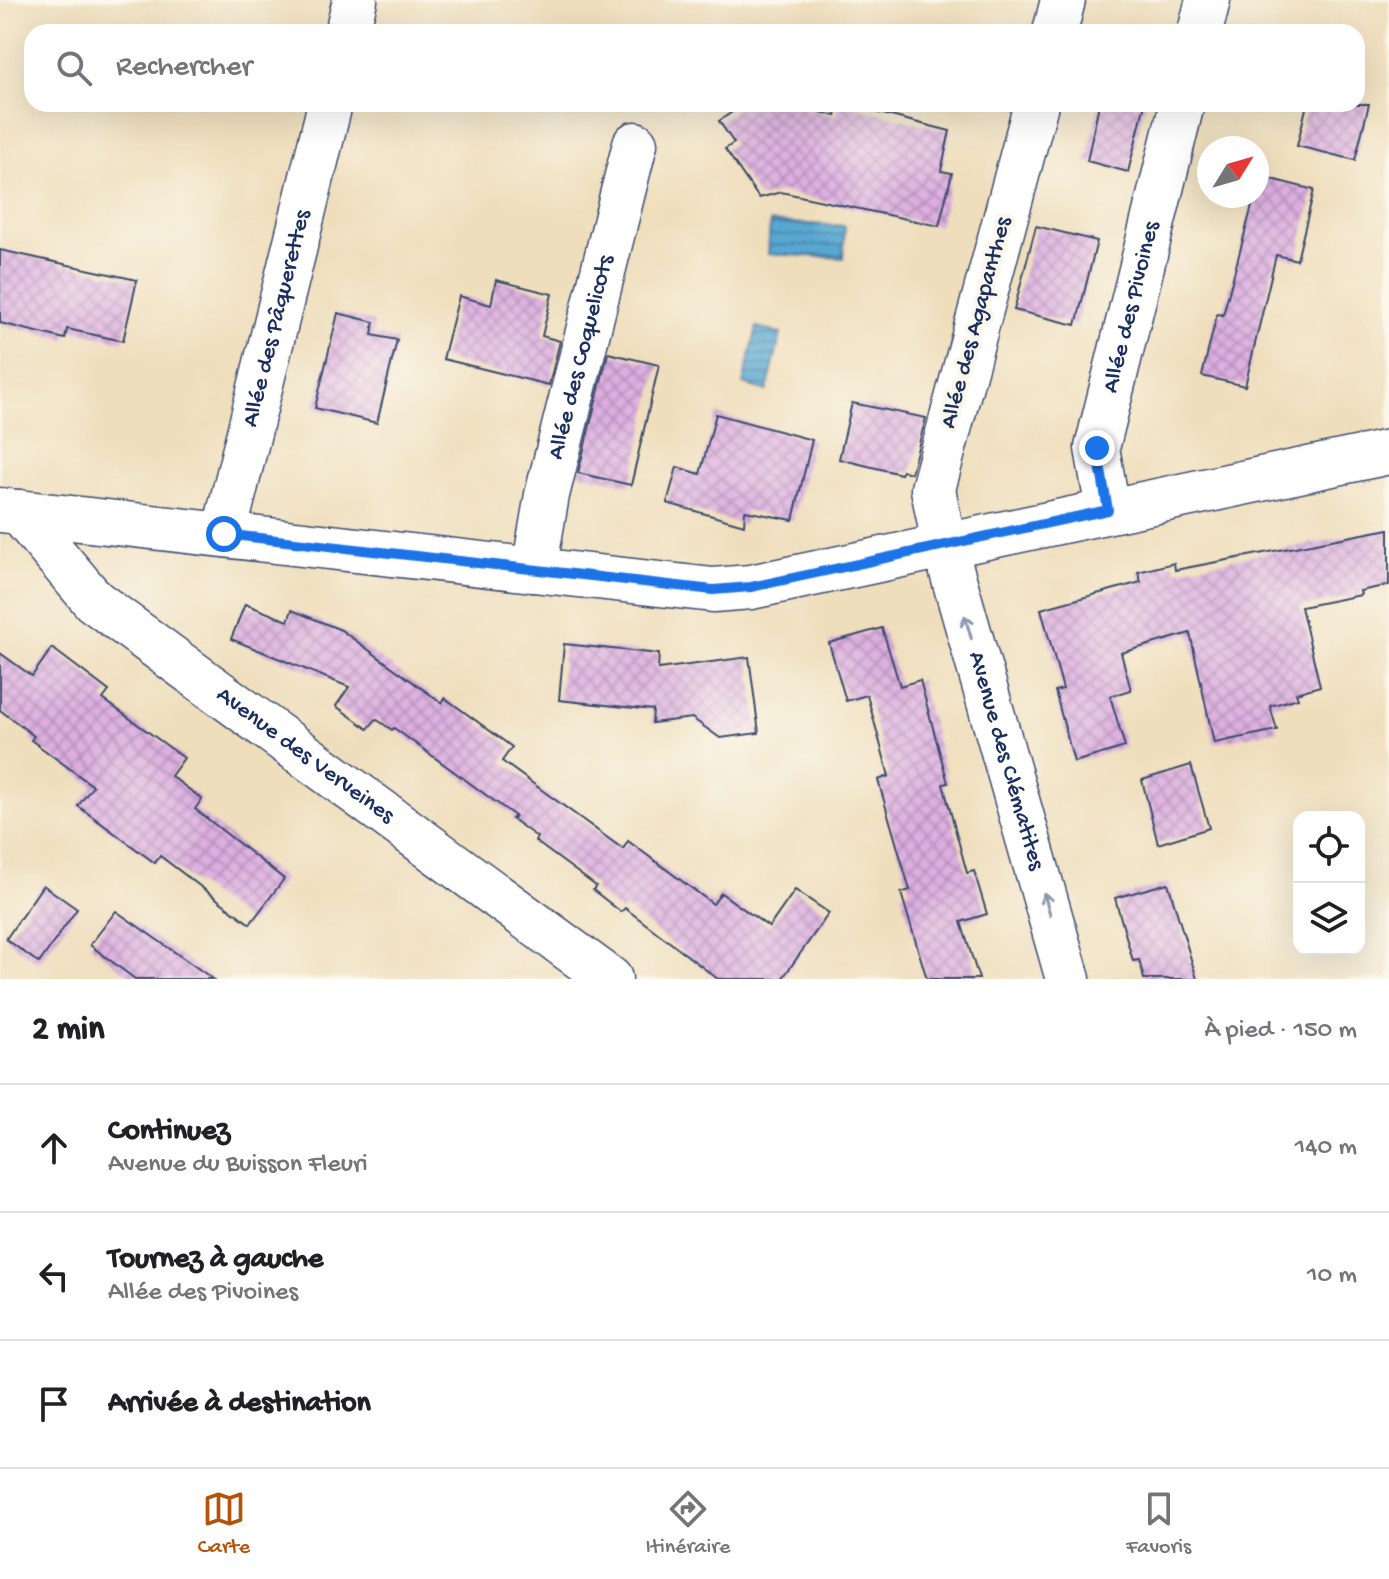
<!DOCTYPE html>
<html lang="fr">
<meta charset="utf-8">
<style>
body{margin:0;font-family:"Gochi Hand",sans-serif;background:#f2f2f2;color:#202124}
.controls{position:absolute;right:24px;bottom:24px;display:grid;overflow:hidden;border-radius:16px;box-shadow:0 8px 32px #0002}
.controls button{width:72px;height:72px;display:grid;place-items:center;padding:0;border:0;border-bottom:2px solid #e0e0e0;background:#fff;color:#202124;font:40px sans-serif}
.compass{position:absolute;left:1197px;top:136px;width:72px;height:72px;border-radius:50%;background:#fff;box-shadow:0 8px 32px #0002;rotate:53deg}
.stop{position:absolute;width:24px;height:24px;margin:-18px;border:6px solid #1a73e8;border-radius:50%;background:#fff}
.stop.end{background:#1a73e8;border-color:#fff;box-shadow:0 2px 8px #0008}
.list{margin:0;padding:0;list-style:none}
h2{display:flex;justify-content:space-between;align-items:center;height:104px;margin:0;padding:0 32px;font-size:34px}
h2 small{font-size:26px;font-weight:400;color:#757577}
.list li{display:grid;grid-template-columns:52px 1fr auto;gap:24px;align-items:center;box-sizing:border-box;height:128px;padding:0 32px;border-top:2px solid #e0e0e0}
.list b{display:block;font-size:30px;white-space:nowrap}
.list p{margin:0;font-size:26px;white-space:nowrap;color:#757577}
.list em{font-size:26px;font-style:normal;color:#757577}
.icon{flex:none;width:44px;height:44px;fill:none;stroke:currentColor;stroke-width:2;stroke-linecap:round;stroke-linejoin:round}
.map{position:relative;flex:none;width:1389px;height:979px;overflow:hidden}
.search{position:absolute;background:#fff;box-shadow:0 8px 32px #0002;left:24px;right:24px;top:24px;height:88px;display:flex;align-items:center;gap:20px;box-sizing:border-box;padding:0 28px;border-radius:24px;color:#757577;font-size:30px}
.sheet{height:488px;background:#fff}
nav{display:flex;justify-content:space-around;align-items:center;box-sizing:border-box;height:112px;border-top:2px solid #e0e0e0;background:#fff;font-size:22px;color:#757577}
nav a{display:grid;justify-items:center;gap:4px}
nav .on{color:#b45309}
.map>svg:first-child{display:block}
.water{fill:url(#water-rules);stroke:#3a6b98;stroke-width:2}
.building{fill:url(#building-cross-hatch)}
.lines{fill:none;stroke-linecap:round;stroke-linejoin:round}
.minor-casing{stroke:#3b496c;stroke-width:47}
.minor{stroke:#fff;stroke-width:44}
.oneway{stroke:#8d97ae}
.route{stroke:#1a73e8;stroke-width:10}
.labels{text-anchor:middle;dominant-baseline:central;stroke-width:8;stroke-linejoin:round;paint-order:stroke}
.street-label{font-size:24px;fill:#1b2f5e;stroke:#fbf7ec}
</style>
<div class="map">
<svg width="1389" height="979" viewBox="0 0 1389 979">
<defs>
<pattern id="water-rules" width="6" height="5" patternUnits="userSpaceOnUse" patternTransform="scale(2)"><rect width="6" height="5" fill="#59a7d2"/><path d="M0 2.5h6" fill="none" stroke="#4988ae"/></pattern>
<pattern id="building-cross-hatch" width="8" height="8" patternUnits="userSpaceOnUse" patternTransform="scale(2)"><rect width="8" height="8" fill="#ddafe0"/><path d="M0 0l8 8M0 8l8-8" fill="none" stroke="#b28fb9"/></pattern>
</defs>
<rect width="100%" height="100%" fill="#fbf7ec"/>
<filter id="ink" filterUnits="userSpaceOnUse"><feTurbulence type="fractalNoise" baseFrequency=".0125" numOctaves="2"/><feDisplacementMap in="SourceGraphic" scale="16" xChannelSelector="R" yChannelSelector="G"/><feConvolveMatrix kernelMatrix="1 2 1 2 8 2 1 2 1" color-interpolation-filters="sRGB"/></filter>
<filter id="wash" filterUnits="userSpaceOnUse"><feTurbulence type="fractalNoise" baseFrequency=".006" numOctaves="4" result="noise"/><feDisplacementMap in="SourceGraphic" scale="32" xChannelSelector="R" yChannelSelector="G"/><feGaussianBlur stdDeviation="1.8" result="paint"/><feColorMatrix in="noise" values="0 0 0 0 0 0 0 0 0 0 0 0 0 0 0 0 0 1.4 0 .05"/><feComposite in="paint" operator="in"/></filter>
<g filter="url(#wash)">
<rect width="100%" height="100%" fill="#efdebc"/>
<g class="water">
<path d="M 770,222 L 845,226 L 843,258 L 768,254 Z"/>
<path d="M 757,327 L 781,334 L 767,391 L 743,384 Z"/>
</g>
<g id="blocks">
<g class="building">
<path d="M 744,104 L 791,104 L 836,116 L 839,104 L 844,104 L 950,131 L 941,171 L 952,173 L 939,226 L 781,192 L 759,198 L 725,149 L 734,143 L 719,121 Z"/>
<path d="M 1099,104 L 1145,104 L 1128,172 L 1087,161 Z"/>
<path d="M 1307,104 L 1369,104 L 1355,160 L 1297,146 Z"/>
<path d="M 1260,176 L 1314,190 L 1297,260 L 1276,255 L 1245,386 L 1202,376 L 1217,314 L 1223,315 Z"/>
<path d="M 1036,226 L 1097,241 L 1076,325 L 1014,310 Z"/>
<path d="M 0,250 L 137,280 L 123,341 L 67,329 L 65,339 L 0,323 Z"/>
<path d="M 496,280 L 552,294 L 542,336 L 560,341 L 549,385 L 443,359 L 459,296 L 491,305 Z"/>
<path d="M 338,313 L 374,322 L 372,335 L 397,340 L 377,423 L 315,408 Z"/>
<path d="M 608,353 L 659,365 L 631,485 L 578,473 Z"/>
<path d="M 852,403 L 926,418 L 911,473 L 903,471 L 901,474 L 839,459 Z"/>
<path d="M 716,414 L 812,440 L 793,520 L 745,511 L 744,525 L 667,503 L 677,467 L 700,474 Z"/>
<path d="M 1389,529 L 1389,585 L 1360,591 L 1361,595 L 1301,607 L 1320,686 L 1296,693 L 1298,698 L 1270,706 L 1277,730 L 1214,743 L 1190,633 L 1121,653 L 1131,690 L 1110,696 L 1125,747 L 1074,762 L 1055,691 L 1063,689 L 1041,609 L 1141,582 L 1138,572 L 1174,563 L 1175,570 Z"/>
<path d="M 245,604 L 288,621 L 292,610 L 341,630 L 442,703 L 445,698 L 512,747 L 502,761 L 623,849 L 628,841 L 713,904 L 721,893 L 769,927 L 795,890 L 829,913 L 782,979 L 718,979 L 625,908 L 621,912 L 593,890 L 596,886 L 535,841 L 537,837 L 512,819 L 515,816 L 394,728 L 392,730 L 376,719 L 368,729 L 336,706 L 349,687 L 231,639 Z"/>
<path d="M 882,628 L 900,686 L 920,680 L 948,783 L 943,784 L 967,873 L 974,871 L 987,914 L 961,922 L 979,979 L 927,979 L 901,893 L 910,890 L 878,780 L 889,776 L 867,695 L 846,701 L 829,643 Z"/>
<path d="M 564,644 L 659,654 L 658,669 L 749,657 L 759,733 L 720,738 L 692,718 L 652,723 L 653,710 L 559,700 Z"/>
<path d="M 52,648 L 109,691 L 103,699 L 184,758 L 171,776 L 202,799 L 195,809 L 284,879 L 250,924 L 160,856 L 155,863 L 78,806 L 93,786 L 31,740 L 34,736 L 0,710 L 0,653 L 32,676 Z"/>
<path d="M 1191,765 L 1209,828 L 1158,844 L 1142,780 Z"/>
<path d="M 1168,883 L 1197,979 L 1144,979 L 1139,960 L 1133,961 L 1115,898 Z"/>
<path d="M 43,885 L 77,909 L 39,963 L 6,939 Z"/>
<path d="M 116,911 L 213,979 L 135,979 L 90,945 Z"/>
</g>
</g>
</g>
<g filter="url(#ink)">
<use href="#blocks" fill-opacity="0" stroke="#3b496c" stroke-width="2"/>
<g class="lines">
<defs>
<g id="minor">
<path d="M 347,32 L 355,0"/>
<path d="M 1055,32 L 1063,0"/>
<path d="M 1200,32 L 1208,0"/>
<path id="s1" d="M 1036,104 L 933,489 L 944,544 L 1068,979"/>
<path d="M 0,510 L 713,590 L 751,587 L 1389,452"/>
<path id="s2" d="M 1108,510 L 1097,448 L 1182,104"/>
<path id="s3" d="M 19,512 L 94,601 L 610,979"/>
<path id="s4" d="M 224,534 L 330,104"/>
<path id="s5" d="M 534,570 L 547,495 L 635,144"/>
</g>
</defs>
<use href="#minor" class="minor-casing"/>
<use href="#minor" class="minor"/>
</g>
<defs><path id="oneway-shaft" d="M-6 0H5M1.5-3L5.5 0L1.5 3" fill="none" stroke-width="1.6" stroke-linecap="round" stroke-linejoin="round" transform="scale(2)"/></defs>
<g class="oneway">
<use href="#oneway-shaft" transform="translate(968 627) rotate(-106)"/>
<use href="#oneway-shaft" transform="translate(1047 904) rotate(-106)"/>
</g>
</g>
<g class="lines" filter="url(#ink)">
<path class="route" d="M 224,534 L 713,590 L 751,587 L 1108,510 L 1097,448"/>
</g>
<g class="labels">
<g class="street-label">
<text stroke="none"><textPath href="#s2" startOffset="208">Allée des Pivoines</textPath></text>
<text stroke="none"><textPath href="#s4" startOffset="222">Allée des Pâquerettes</textPath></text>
<text transform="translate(977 323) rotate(-75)">Allée des Agapanthes</text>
<text stroke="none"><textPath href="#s5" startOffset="218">Allée des Coquelicots</textPath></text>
<text stroke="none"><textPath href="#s3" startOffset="378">Avenue des Verveines</textPath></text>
<text stroke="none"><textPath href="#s1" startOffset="680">Avenue des Clématites</textPath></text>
</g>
</g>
</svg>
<div class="controls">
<button><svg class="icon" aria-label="locate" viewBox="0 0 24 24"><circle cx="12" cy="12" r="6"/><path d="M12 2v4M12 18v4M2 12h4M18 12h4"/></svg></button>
<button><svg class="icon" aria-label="layers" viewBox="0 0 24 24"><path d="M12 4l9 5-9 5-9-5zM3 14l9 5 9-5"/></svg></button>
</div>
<svg class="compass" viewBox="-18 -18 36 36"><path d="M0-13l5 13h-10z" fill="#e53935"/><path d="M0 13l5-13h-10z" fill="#757577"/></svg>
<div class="stop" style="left:224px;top:534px"></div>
<div class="stop end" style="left:1097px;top:448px"></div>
<div class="search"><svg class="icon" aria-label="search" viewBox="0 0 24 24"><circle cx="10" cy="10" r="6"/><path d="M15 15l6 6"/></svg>Rechercher</div>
</div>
<section class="sheet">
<h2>2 min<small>À pied · 150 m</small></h2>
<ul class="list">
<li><svg class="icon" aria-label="ahead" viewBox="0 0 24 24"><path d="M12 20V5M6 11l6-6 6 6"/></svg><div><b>Continuez</b><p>Avenue du Buisson Fleuri</p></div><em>140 m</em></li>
<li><svg class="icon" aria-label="left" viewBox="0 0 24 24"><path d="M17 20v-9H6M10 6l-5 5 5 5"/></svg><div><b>Tournez à gauche</b><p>Allée des Pivoines</p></div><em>10 m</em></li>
<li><svg class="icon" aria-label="arrive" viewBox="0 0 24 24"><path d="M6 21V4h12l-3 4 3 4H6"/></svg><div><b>Arrivée à destination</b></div></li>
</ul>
</section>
<nav>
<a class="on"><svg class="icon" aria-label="map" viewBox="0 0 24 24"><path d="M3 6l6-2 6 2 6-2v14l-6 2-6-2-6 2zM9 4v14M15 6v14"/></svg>Carte</a>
<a><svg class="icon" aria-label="directions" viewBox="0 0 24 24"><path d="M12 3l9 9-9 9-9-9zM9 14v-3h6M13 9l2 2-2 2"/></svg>Itinéraire</a>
<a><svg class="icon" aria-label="saved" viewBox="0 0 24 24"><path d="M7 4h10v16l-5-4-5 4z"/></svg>Favoris</a>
</nav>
